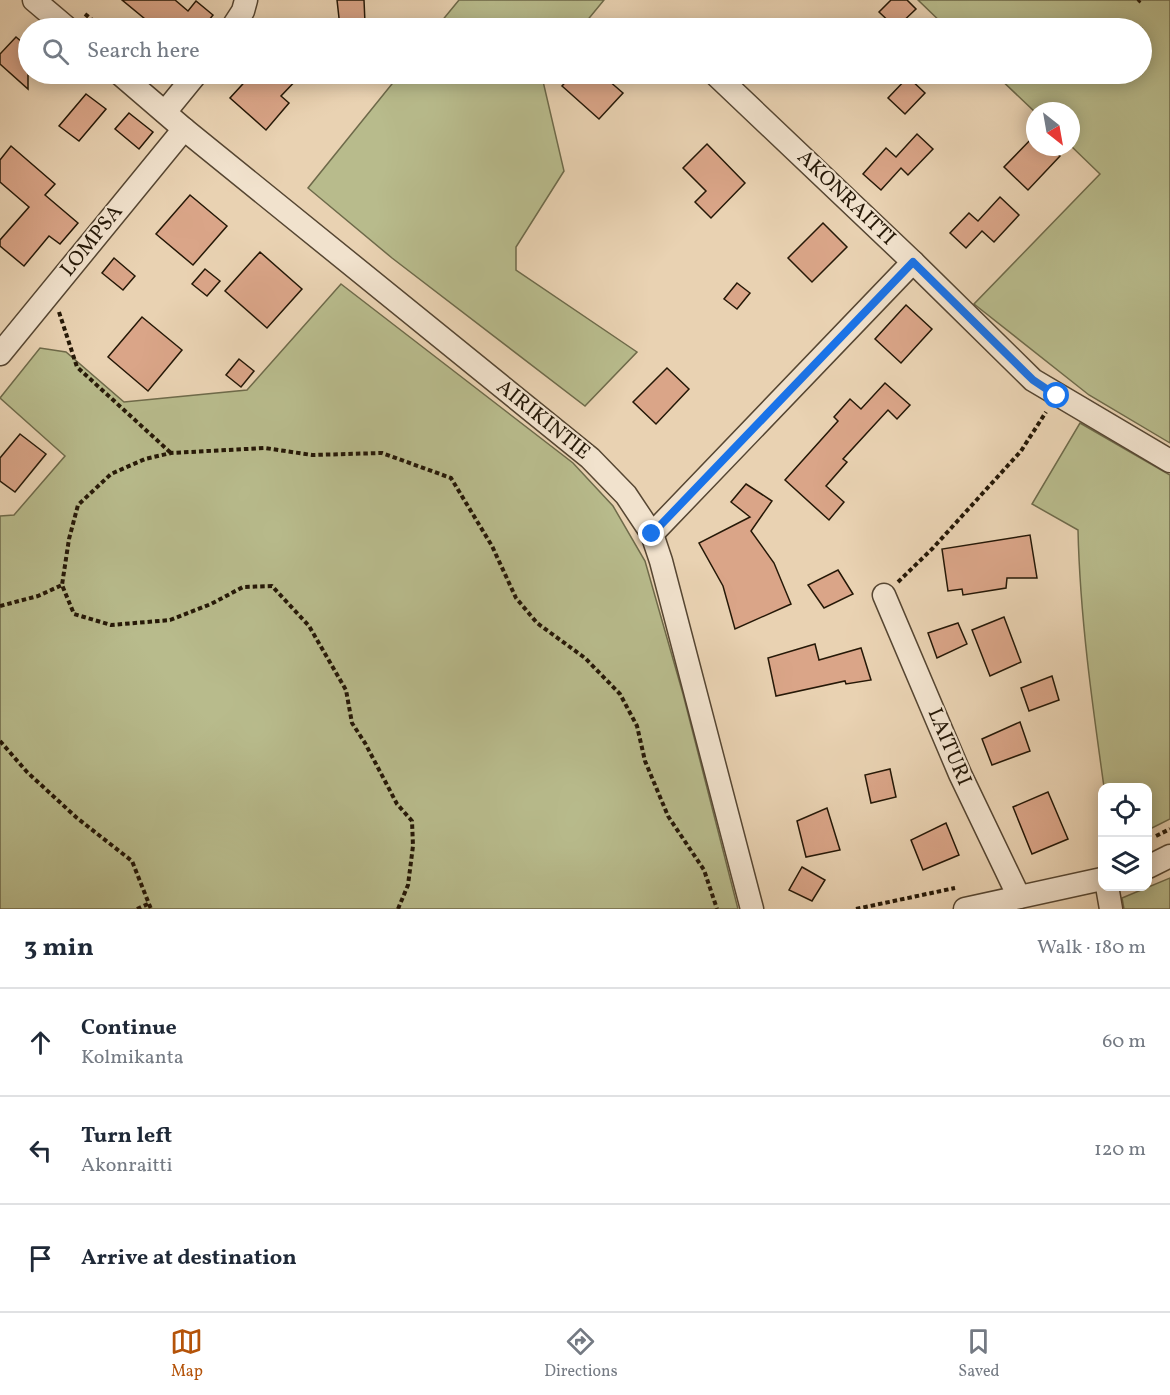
<!DOCTYPE html>
<meta charset="utf-8">
<style>
body{margin:0;font-family:Vollkorn,serif;background:#f2f2f3;color:#1f2937}
.controls{position:absolute;right:18px;bottom:18px;display:grid;overflow:hidden;border-radius:12px;box-shadow:0 3px 15px #0003}
.controls button{width:54px;height:54px;display:grid;place-items:center;padding:0;border:0;border-bottom:2px solid #e0e1e3;background:#fff;color:#1f2937;font:30px sans-serif}
.compass{position:absolute;left:1026px;top:102px;width:54px;height:54px;border-radius:50%;background:#fff;box-shadow:0 3px 15px #0003;rotate:149deg}
.stop{position:absolute;width:18px;height:18px;margin:-14px;border:4px solid #1a73e8;border-radius:50%;background:#fff}
.stop.end{background:#1a73e8;border-color:#fff;box-shadow:0 2px 6px #0008}
.list{margin:0;padding:0;list-style:none}
h2{display:flex;justify-content:space-between;align-items:center;height:78px;margin:0;padding:0 24px;font-size:26px}
h2 small{font-size:20px;font-weight:400;color:#747a83}
.list li{display:grid;grid-template-columns:39px 1fr auto;gap:18px;align-items:center;box-sizing:border-box;height:108px;padding:0 24px;border-top:2px solid #e0e1e3}
.list b{display:block;font-size:22px;white-space:nowrap}
.list p{margin:0;font-size:20px;white-space:nowrap;color:#747a83}
.list em{font-size:20px;font-style:normal;color:#747a83}
.icon{flex:none;width:33px;height:33px;fill:none;stroke:currentColor;stroke-width:2;stroke-linecap:round;stroke-linejoin:round}
.map{position:relative;flex:none;width:1170px;height:909px;overflow:hidden}
.search{position:absolute;background:#fff;box-shadow:0 3px 15px #0003;left:18px;right:18px;top:18px;height:66px;display:flex;align-items:center;gap:15px;box-sizing:border-box;padding:0 21px;border-radius:33px;color:#747a83;font-size:22px}
.sheet{height:402px;background:#fff}
nav{display:flex;justify-content:space-around;align-items:center;box-sizing:border-box;height:84px;border-top:2px solid #e0e1e3;background:#fff;font-size:16px;color:#747a83}
nav a{display:grid;justify-items:center;gap:3px}
nav .on{color:#b45309}
.map>svg:first-child{display:block}
.green{fill:#b8bb8c;stroke:#6e6a4a;stroke-width:1.5}
.building{fill:#daa588;stroke:#251807;stroke-width:1.5}
.lines{fill:none;stroke-linecap:round;stroke-linejoin:round}
.minor-casing{stroke:#564632;stroke-width:25}
.path{stroke:#251807;stroke-width:4;stroke-dasharray:4.5 3;stroke-linecap:butt}
.minor{stroke:#f1e2cd;stroke-width:22}
.route{stroke:#1a73e8;stroke-width:8}
.labels{text-anchor:middle;dominant-baseline:central;stroke-width:4.5;stroke-linejoin:round;paint-order:stroke}
.street-label{font-size:21px;fill:#251807;stroke:#f1e2cd}
</style>
<div class="map">
<svg width="1170" height="909" viewBox="0 0 1170 909">
<rect width="100%" height="100%" fill="#e9d2b2"/>
<filter id="stains"><feTurbulence type="fractalNoise" baseFrequency=".00333" numOctaves="4"/><feColorMatrix values="0 0 0 0 .2 0 0 0 0 .09 0 0 0 0 .02 0 0 0 .5 -.17"/></filter>
<radialGradient id="worn" r=".72"><stop offset=".6" stop-color="#630" stop-opacity="0"/><stop offset="1" stop-color="#630" stop-opacity=".3"/></radialGradient>
<g class="green">
<path d="M 459,0 L 604,0 L 581,28 L 436,28 Z"/>
<path d="M 918,0 L 1170,0 L 1170,443 L 1089,395 L 974,304 L 1100,174 L 1071,146 L 1071,111 L 1035,112 L 995,74 L 1142,74 L 1142,28 L 947,28 Z"/>
<path d="M 400,74 L 545,74 L 542,77 L 564,171 L 516,247 L 516,270 L 637,352 L 585,406 L 392,258 L 308,188 Z"/>
<path d="M 341,284 L 573,463 L 613,506 L 645,561 L 683,694 L 738,909 L 0,909 L 0,516 L 14,515 L 65,456 L 0,398 L 40,348 L 66,352 L 124,402 L 247,390 Z"/>
<path d="M 1080,423 L 1170,475 L 1170,819 L 1148,830 L 1148,788 L 1104,787 C 1092,702 1080,617 1078,530 L 1032,504 Z"/>
<path d="M 1170,878 L 1170,909 L 1124,909 L 1122,898 Z"/>
</g>
<g class="building">
<path d="M 122,0 L 175,0 L 188,11 L 196,1 L 213,15 L 205,25 L 209,28 L 156,28 Z"/>
<path d="M 337,0 L 364,0 L 365,23 L 340,27 Z"/>
<path d="M 891,0 L 907,0 L 916,9 L 896,28 L 879,12 Z"/>
<path d="M 16,37 L 28,47 L 28,89 L 0,64 L 0,54 Z"/>
<path d="M 252,74 L 302,74 L 281,96 L 289,103 L 266,130 L 230,98 Z"/>
<path d="M 573,74 L 601,74 L 623,93 L 599,119 L 562,86 Z"/>
<path d="M 908,77 L 925,93 L 905,114 L 888,98 Z"/>
<path d="M 86,94 L 106,109 L 79,141 L 59,126 Z"/>
<path d="M 129,113 L 153,132 L 139,149 L 115,129 Z"/>
<path d="M 917,134 L 933,149 L 908,175 L 901,168 L 881,190 L 863,174 L 886,148 L 896,157 Z"/>
<path d="M 1035,135 L 1035,147 L 1050,147 L 1060,156 L 1028,190 L 1004,167 Z"/>
<path d="M 707,144 L 745,183 L 711,218 L 695,202 L 706,191 L 683,168 Z"/>
<path d="M 11,146 L 55,184 L 45,195 L 78,223 L 60,244 L 49,236 L 24,266 L 0,246 L 0,240 L 29,207 L 0,182 L 0,160 Z"/>
<path d="M 190,195 L 227,226 L 193,265 L 156,234 Z"/>
<path d="M 1000,197 L 1019,215 L 994,242 L 982,231 L 966,248 L 950,233 L 969,213 L 978,221 Z"/>
<path d="M 823,223 L 847,247 L 812,282 L 788,258 Z"/>
<path d="M 260,252 L 302,289 L 267,328 L 225,291 Z"/>
<path d="M 114,258 L 135,276 L 123,290 L 102,273 Z"/>
<path d="M 205,269 L 220,281 L 207,296 L 192,284 Z"/>
<path d="M 737,283 L 750,293 L 737,309 L 724,299 Z"/>
<path d="M 906,305 L 932,329 L 901,363 L 875,339 Z"/>
<path d="M 142,317 L 182,350 L 148,391 L 108,357 Z"/>
<path d="M 239,359 L 254,371 L 241,387 L 226,375 Z"/>
<path d="M 667,368 L 689,389 L 656,424 L 633,402 Z"/>
<path d="M 885,383 L 910,405 L 897,419 L 888,410 L 843,459 L 847,462 L 826,486 L 844,502 L 829,520 L 785,480 L 838,421 L 834,417 L 850,399 L 861,409 Z"/>
<path d="M 20,434 L 46,454 L 15,492 L 0,481 L 0,458 Z"/>
<path d="M 746,484 L 772,501 L 751,531 L 774,563 L 791,604 L 735,629 L 723,586 L 699,543 L 750,517 L 731,502 Z"/>
<path d="M 1030,535 L 1037,578 L 1007,578 L 1006,588 L 963,595 L 962,589 L 948,591 L 942,549 Z"/>
<path d="M 838,570 L 853,594 L 824,608 L 808,585 Z"/>
<path d="M 1004,617 L 1021,662 L 990,676 L 972,630 Z"/>
<path d="M 958,623 L 967,644 L 937,658 L 928,633 Z"/>
<path d="M 815,644 L 819,660 L 861,648 L 871,680 L 846,684 L 845,681 L 776,696 L 768,658 Z"/>
<path d="M 1052,676 L 1059,700 L 1029,711 L 1021,688 Z"/>
<path d="M 1020,722 L 1030,751 L 992,765 L 982,739 Z"/>
<path d="M 890,769 L 896,797 L 871,803 L 865,775 Z"/>
<path d="M 1048,792 L 1068,839 L 1032,854 L 1013,807 Z"/>
<path d="M 827,808 L 840,850 L 806,857 L 797,821 Z"/>
<path d="M 946,823 L 959,855 L 923,870 L 911,840 Z"/>
<path d="M 802,867 L 825,880 L 812,901 L 789,890 Z"/>
</g>
<g class="lines">
<defs>
<g id="minor">
<path d="M 34,0 L 67,28"/>
<path d="M 232,28 L 243,11 L 246,0"/>
<path d="M 120,74 L 184,129 L 590,458 L 626,495 L 652,534 L 661,561 L 752,909"/>
<path d="M 165,112 L 196,74"/>
<path d="M 913,262 L 1033,380 L 1170,461"/>
<path d="M 0,354 L 184,129"/>
<path d="M 652,534 L 913,262 L 715,74"/>
<path d="M 884,595 L 960,774 L 1019,897"/>
<path d="M 1148,867 L 1170,856"/>
<path d="M 1107,886 L 1111,909"/>
<path d="M 965,909 L 1102,879"/>
</g>
</defs>
<use href="#minor" class="minor-casing"/>
<g class="path">
<path d="M 1138,2 L 1140,0"/>
<path d="M 85,14 L 102,28"/>
<path d="M 59,312 L 77,367 L 171,453"/>
<path d="M 898,582 L 933,548 L 1021,451 L 1046,412"/>
<path d="M 0,606 L 38,596 L 62,585"/>
<path d="M 0,741 L 27,772 L 77,818 L 132,861 L 151,909"/>
<path d="M 1156,836 L 1170,829"/>
<path d="M 137,909 L 148,904"/>
<path d="M 398,909 L 408,885 L 413,846 L 412,821 L 397,804 L 365,743 L 352,723 L 346,690 L 309,626 L 272,586 L 243,587 L 211,604 L 170,620 L 111,625 L 74,614 L 62,585 L 69,539 L 78,505 L 111,474 L 145,459 L 171,453 L 265,448 L 312,455 L 382,453 L 451,478 L 492,546 L 516,598 L 537,623 L 585,658 L 620,694 L 637,726 L 645,761 L 668,816 L 704,870 L 717,909"/>
<path d="M 856,909 L 955,888"/>
</g>
<use href="#minor" class="minor"/>
</g>
<g class="lines">
<path class="route" d="M 652,534 L 913,262 L 1033,380 L 1057,396"/>
</g>
<g class="labels">
<g class="street-label">
<text transform="translate(846 198) rotate(44)">AKONRAITTI</text>
<text transform="translate(92 241) rotate(-51)">LOMPSA</text>
<text transform="translate(543 420) rotate(39)">AIRIKINTIE</text>
<text transform="translate(949 747) rotate(67)">LAITURI</text>
</g>
</g>
<rect width="100%" height="100%" filter="url(#stains)"/>
<rect width="100%" height="100%" fill="url(#worn)"/>
</svg>
<div class="controls">
<button><svg class="icon" aria-label="locate" viewBox="0 0 24 24"><circle cx="12" cy="12" r="6"/><path d="M12 2v4M12 18v4M2 12h4M18 12h4"/></svg></button>
<button><svg class="icon" aria-label="layers" viewBox="0 0 24 24"><path d="M12 4l9 5-9 5-9-5zM3 14l9 5 9-5"/></svg></button>
</div>
<svg class="compass" viewBox="-18 -18 36 36"><path d="M0-13l5 13h-10z" fill="#e53935"/><path d="M0 13l5-13h-10z" fill="#747a83"/></svg>
<div class="stop" style="left:1057px;top:396px"></div>
<div class="stop end" style="left:652px;top:534px"></div>
<div class="search"><svg class="icon" aria-label="search" viewBox="0 0 24 24"><circle cx="10" cy="10" r="6"/><path d="M15 15l6 6"/></svg>Search here</div>
</div>
<section class="sheet">
<h2>3 min<small>Walk · 180 m</small></h2>
<ul class="list">
<li><svg class="icon" aria-label="ahead" viewBox="0 0 24 24"><path d="M12 20V5M6 11l6-6 6 6"/></svg><div><b>Continue</b><p>Kolmikanta</p></div><em>60 m</em></li>
<li><svg class="icon" aria-label="left" viewBox="0 0 24 24"><path d="M17 20v-9H6M10 6l-5 5 5 5"/></svg><div><b>Turn left</b><p>Akonraitti</p></div><em>120 m</em></li>
<li><svg class="icon" aria-label="arrive" viewBox="0 0 24 24"><path d="M6 21V4h12l-3 4 3 4H6"/></svg><div><b>Arrive at destination</b></div></li>
</ul>
</section>
<nav>
<a class="on"><svg class="icon" aria-label="map" viewBox="0 0 24 24"><path d="M3 6l6-2 6 2 6-2v14l-6 2-6-2-6 2zM9 4v14M15 6v14"/></svg>Map</a>
<a><svg class="icon" aria-label="directions" viewBox="0 0 24 24"><path d="M12 3l9 9-9 9-9-9zM9 14v-3h6M13 9l2 2-2 2"/></svg>Directions</a>
<a><svg class="icon" aria-label="saved" viewBox="0 0 24 24"><path d="M7 4h10v16l-5-4-5 4z"/></svg>Saved</a>
</nav>
